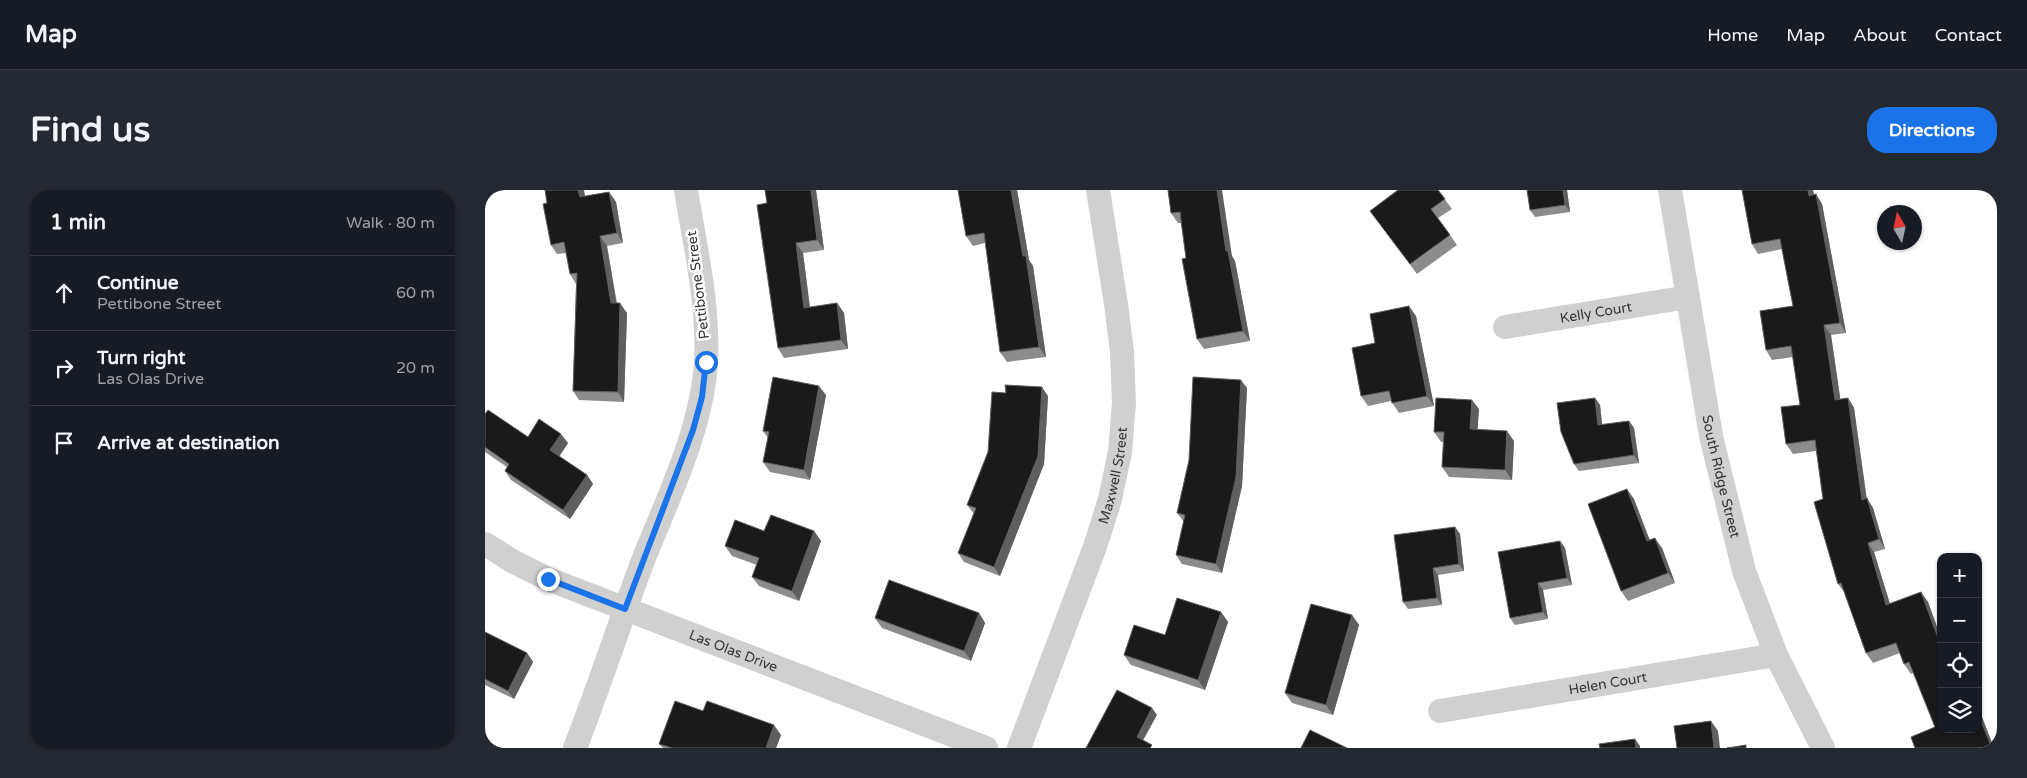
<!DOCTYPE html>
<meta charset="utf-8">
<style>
body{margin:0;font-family:"Varela Round",sans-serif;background:#242831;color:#f1f3f6}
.controls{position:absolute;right:15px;bottom:15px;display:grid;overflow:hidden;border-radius:10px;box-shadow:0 1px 4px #0004}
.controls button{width:45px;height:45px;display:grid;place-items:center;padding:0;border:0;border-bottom:1px solid #363941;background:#171b24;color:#f1f3f6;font:25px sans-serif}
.compass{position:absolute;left:1392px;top:15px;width:45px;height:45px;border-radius:50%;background:#171b24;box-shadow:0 1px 4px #0004;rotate:351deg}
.stop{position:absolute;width:15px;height:15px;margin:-11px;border:4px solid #1a73e8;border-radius:50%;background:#fff}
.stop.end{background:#1a73e8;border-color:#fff;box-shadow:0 1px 5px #0008}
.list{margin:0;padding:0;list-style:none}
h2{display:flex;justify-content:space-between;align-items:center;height:65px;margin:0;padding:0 20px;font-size:21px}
h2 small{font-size:16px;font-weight:400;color:#9ea1a6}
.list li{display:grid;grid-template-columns:32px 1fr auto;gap:15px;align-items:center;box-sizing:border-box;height:75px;padding:0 20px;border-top:1px solid #363941}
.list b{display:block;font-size:19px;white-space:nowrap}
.list p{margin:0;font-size:16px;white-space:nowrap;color:#9ea1a6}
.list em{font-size:16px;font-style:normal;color:#9ea1a6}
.icon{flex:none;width:28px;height:28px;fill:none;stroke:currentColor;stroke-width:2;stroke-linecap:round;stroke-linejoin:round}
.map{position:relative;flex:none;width:1512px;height:558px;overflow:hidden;border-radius:20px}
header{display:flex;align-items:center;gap:30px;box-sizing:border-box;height:70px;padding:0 25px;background:#171b24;border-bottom:1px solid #363941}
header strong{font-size:24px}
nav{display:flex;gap:28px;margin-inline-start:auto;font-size:18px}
.intro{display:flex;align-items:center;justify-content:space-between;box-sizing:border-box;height:120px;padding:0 30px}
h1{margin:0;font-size:35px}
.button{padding:12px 22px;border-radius:20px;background:#1a73e8;color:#fff;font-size:18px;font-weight:700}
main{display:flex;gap:30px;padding:0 30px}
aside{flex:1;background:#171b24;border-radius:20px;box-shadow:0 1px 4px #0004}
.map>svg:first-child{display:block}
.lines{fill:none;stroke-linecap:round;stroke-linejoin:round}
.minor{stroke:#d0d0d0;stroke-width:24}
.wall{fill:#8c8c8c}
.shaded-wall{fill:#5f5f5f}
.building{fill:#1a1a1a;stroke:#5f5f5f}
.route{stroke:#1a73e8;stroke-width:6}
.labels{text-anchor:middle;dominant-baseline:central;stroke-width:5;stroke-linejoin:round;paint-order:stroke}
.street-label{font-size:14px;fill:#333;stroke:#fff}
</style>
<header>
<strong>Map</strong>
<nav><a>Home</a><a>Map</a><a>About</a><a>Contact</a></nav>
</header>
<div class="intro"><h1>Find us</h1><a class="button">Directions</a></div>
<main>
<aside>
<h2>1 min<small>Walk · 80 m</small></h2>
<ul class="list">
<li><svg class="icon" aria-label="ahead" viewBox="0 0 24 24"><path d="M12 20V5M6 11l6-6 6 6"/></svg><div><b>Continue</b><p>Pettibone Street</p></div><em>60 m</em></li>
<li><svg class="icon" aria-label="right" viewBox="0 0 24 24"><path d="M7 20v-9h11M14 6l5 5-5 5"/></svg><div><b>Turn right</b><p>Las Olas Drive</p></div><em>20 m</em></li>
<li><svg class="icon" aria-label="arrive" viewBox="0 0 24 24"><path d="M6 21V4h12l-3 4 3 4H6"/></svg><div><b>Arrive at destination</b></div></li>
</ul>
</aside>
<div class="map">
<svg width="1512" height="558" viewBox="0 0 1512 558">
<rect width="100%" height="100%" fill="#fff"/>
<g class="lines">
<g class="minor">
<path id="s1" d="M 1185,0 L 1226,246 L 1259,381 L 1291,465 L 1338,558"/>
<path id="s2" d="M 1020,137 L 1203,107"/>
<path id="s3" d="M 0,354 L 29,372 L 63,389 L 501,558"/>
<path id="s4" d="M 955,521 L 1291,465"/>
<path d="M 90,558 C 114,497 134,435 157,373 C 182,310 217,240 221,172 C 224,115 210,56 201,0"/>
<path id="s5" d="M 534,558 L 611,354 L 625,309 L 635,262 L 639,213 L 637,162 L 631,114 L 613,0"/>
</g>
</g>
<g class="wall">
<path d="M 280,0 L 331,0 L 339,60 L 318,63 L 325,117 L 352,113 L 359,123 L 363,159 L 299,168 L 293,158 L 282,13 Z"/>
<path d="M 473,0 L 532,0 L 544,70 L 548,76 L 561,167 L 522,172 L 515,162 L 500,53 L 488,56 L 481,46 Z"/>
<path d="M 683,0 L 747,66 L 750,71 L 765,151 L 719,159 L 712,149 L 696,33 L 693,33 L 686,23 Z"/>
<path d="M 953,0 L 967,19 L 953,28 L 972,55 L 932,84 L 885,21 Z"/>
<path d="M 1042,0 L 1082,0 L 1085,22 L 1050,27 L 1045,20 Z"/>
<path d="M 1257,0 L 1328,0 L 1329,5 L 1331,4 L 1337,14 L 1361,143 L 1346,145 L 1355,209 L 1363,208 L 1369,218 L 1382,309 L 1388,318 L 1400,359 L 1389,362 L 1405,414 L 1436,402 L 1443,412 L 1456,448 L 1456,539 L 1493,539 L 1493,517 L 1509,558 L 1430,558 L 1426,547 L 1450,537 L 1429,482 L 1426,484 L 1419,474 L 1415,463 L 1388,473 L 1381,463 L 1359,402 L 1353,394 L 1329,312 L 1338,309 L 1331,261 L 1308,264 L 1301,254 L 1296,217 L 1315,215 L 1308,167 L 1287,170 L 1281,160 L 1275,121 L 1308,116 L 1297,59 L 1273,64 L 1267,54 Z"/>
<path d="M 124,2 L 131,12 L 138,53 L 122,56 L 132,113 L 142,123 L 139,212 L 94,210 L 88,201 L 91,94 L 85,84 L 81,63 L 72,64 L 66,55 L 62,13 Z"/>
<path d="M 931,126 L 949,216 L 914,223 L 906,211 L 883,216 L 876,206 L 890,153 Z"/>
<path d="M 762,198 L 757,296 L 737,383 L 697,374 L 691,365 L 699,332 L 692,323 Z"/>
<path d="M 341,205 L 325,290 L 285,282 L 278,272 L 283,248 L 278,241 Z"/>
<path d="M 563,206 L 559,274 L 515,386 L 479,372 L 473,363 L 489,324 L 482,315 L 503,262 Z"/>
<path d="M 1110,208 L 1115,215 L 1117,235 L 1144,231 L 1149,238 L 1154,273 L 1094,281 L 1089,274 Z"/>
<path d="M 994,219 L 992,239 L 1029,251 L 1027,290 L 964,287 L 957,277 L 959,252 L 956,252 L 949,242 Z"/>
<path d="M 0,224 L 43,247 L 83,253 L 74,266 L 102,285 L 108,294 L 85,329 L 26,290 L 20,281 L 22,277 L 0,262 Z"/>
<path d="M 1149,309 L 1164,350 L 1177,358 L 1190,393 L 1143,411 L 1136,401 Z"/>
<path d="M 970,337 L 975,344 L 979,381 L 953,385 L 957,415 L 923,419 L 918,412 Z"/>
<path d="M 329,341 L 336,351 L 314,411 L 274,396 L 267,387 L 272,375 L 247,366 L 240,356 Z"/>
<path d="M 1075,351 L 1080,358 L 1087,395 L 1058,400 L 1063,429 L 1030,435 L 1025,428 Z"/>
<path d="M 736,422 L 743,432 L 720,500 L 646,475 L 639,465 L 680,445 Z"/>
<path d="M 494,423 L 500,433 L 486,471 L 397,438 L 390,428 Z"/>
<path d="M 867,425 L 874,435 L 848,525 L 807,513 L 800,503 Z"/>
<path d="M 0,442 L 42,463 L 48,472 L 29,509 L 0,495 Z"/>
<path d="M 218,521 L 296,545 L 291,558 L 178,558 L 174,554 Z"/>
</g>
<g class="shaded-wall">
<path d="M 93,0 L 99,0 L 102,17 L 95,7 Z"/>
<path d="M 326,0 L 331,0 L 339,60 L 332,50 Z"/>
<path d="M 526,0 L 532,0 L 544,70 L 548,76 L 561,167 L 554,157 Z"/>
<path d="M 732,0 L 737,0 L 747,66 L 750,71 L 765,151 L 758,141 L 741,61 Z"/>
<path d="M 1078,0 L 1082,0 L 1085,22 L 1080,15 Z"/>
<path d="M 1323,0 L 1328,0 L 1331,15 L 1324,6 Z"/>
<path d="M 124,2 L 131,12 L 138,53 L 132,43 Z"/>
<path d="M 1331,4 L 1337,14 L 1361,143 L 1355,133 Z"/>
<path d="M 115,46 L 122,56 L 133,123 L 126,113 Z"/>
<path d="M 311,53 L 318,63 L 326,127 L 319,118 Z"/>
<path d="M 135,113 L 142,123 L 139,212 L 133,202 Z"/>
<path d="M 352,113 L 359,123 L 363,159 L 356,150 Z"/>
<path d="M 924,116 L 931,126 L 949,216 L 942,206 Z"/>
<path d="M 1339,135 L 1346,145 L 1357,220 L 1350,210 Z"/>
<path d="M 756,190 L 762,198 L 757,296 L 737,383 L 731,374 Z"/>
<path d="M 334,196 L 341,205 L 325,290 L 319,280 Z"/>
<path d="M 557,197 L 563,206 L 559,274 L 515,386 L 509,377 Z"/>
<path d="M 1110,208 L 1115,215 L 1118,242 L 1113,235 Z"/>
<path d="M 1363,208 L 1369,218 L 1383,320 L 1377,310 Z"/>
<path d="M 987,210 L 994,219 L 992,249 L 985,239 Z"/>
<path d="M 1144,231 L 1149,238 L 1154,273 L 1149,265 Z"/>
<path d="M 1022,241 L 1029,251 L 1027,290 L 1020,280 Z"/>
<path d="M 76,244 L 83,253 L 72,270 L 65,260 Z"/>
<path d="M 102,285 L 108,294 L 85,329 L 78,320 Z"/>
<path d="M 1142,299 L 1149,309 L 1169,361 L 1162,351 Z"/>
<path d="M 1382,308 L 1388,318 L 1400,359 L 1394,349 Z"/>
<path d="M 970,337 L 975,344 L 979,381 L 974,374 Z"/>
<path d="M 329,341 L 336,351 L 314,411 L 307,401 Z"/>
<path d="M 1170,348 L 1177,358 L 1190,393 L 1183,383 Z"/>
<path d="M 1075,351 L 1080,358 L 1087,395 L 1082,388 Z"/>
<path d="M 1383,353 L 1389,362 L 1408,424 L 1401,415 Z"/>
<path d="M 948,378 L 953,385 L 957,415 L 952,408 Z"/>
<path d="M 1053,393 L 1058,400 L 1063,429 L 1058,422 Z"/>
<path d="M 1436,402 L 1443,412 L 1456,448 L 1456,456 Z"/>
<path d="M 736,422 L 743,432 L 720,500 L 713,490 Z"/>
<path d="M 494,423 L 500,433 L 486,471 L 479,461 Z"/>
<path d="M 867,425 L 874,435 L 848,525 L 841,515 Z"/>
<path d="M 42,463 L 48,472 L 29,509 L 23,501 Z"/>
<path d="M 1493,517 L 1509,558 L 1507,558 L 1493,524 Z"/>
<path d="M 667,518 L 672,525 L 656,554 L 652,547 Z"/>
<path d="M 1226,531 L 1233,541 L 1235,558 L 1229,558 Z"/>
<path d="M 289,535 L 296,545 L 291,558 L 281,558 Z"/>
<path d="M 1150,549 L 1155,556 L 1155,558 L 1151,558 Z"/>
</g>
<g class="building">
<path d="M 60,0 L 93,0 L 95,7 L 124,2 L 132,43 L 115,46 L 126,113 L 135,113 L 133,202 L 88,201 L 92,83 L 85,84 L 79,52 L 66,55 L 58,14 L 62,13 Z"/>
<path d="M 280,0 L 326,0 L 332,50 L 311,53 L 319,118 L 352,113 L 356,150 L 293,158 L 272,15 L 282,13 Z"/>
<path d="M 473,0 L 526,0 L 538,66 L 541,66 L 554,157 L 515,162 L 499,43 L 481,46 Z"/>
<path d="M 683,0 L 732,0 L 741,61 L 743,61 L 758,141 L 712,149 L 697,69 L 701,68 L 695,22 L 686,23 Z"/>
<path d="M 913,0 L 953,0 L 960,9 L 946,19 L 965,45 L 925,74 L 885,21 Z"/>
<path d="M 1042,0 L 1078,0 L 1080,15 L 1045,20 Z"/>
<path d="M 1257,0 L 1323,0 L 1324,6 L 1331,4 L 1355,133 L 1339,135 L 1350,210 L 1363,208 L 1377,310 L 1382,308 L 1394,349 L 1383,353 L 1401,415 L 1436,402 L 1456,456 L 1456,539 L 1493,539 L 1493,524 L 1507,558 L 1430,558 L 1426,547 L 1450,537 L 1424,472 L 1419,474 L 1411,453 L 1381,463 L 1356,393 L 1353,394 L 1329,312 L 1338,309 L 1330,250 L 1301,254 L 1296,217 L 1315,215 L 1306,156 L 1281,160 L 1275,121 L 1308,116 L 1295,49 L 1267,54 Z"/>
<path d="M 924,116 L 942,206 L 907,213 L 904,201 L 876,206 L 867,158 L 890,153 L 885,124 Z"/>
<path d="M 288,187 L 334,196 L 319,280 L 278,272 L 284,242 L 278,241 Z"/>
<path d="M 708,187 L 756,190 L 751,287 L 731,374 L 691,365 L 700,325 L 692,323 L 704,270 Z"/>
<path d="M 520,195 L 557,197 L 553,266 L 509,377 L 473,363 L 491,318 L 482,315 L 503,262 L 507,202 L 521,203 Z"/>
<path d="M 951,208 L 987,210 L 985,239 L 1022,241 L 1020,280 L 957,277 L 959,242 L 949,242 Z"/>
<path d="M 1110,208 L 1113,235 L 1144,231 L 1149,265 L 1089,274 L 1076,242 L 1072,213 Z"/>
<path d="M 3,220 L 43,247 L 54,229 L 76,244 L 65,260 L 102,285 L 78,320 L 20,281 L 24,274 L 0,257 L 0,224 Z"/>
<path d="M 1142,299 L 1162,351 L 1170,348 L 1183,383 L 1136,401 L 1103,314 Z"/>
<path d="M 286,325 L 329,341 L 307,401 L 267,387 L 274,368 L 240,356 L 250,330 L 279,341 Z"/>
<path d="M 970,337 L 974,374 L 948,378 L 952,408 L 918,412 L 909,345 Z"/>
<path d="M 1075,351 L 1082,388 L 1053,393 L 1058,422 L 1025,428 L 1013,362 Z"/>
<path d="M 404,390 L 494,423 L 479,461 L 390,428 Z"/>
<path d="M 692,408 L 736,422 L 713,490 L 639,465 L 649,435 L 680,445 Z"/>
<path d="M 826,414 L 867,425 L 841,515 L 800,503 Z"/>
<path d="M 0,442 L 42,463 L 23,501 L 0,489 Z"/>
<path d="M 632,500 L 667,518 L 652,547 L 667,555 L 665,558 L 601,558 Z"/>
<path d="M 190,511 L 218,521 L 222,511 L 289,535 L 281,558 L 187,558 L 174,554 Z"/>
<path d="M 1226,531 L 1229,558 L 1192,558 L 1189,536 Z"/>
<path d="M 825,540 L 862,558 L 816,558 Z"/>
<path d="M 1150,549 L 1151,558 L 1115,558 L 1114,554 Z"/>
<path d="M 1261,555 L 1261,558 L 1242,558 Z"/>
</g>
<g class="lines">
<path class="route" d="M 63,389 L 140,419 L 208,240 L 217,207 L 221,172"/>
</g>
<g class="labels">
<g class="street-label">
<text transform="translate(213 95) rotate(-97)">Pettibone Street</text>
<text stroke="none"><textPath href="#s2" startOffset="92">Kelly Court</textPath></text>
<text stroke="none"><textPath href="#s5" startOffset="289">Maxwell Street</textPath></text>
<text stroke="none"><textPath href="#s1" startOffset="291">South Ridge Street</textPath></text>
<text stroke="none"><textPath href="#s3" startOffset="271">Las Olas Drive</textPath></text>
<text stroke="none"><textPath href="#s4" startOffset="170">Helen Court</textPath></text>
</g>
</g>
</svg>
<div class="controls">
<button>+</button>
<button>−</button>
<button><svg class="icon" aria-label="locate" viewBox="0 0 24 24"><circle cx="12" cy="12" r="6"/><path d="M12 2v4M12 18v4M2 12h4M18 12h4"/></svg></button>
<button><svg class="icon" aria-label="layers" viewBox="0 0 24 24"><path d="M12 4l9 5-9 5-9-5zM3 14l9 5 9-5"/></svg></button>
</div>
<svg class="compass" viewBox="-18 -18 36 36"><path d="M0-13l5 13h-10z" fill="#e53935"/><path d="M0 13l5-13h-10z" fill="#9ea1a6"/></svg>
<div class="stop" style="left:221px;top:172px"></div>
<div class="stop end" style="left:63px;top:389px"></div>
</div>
</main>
